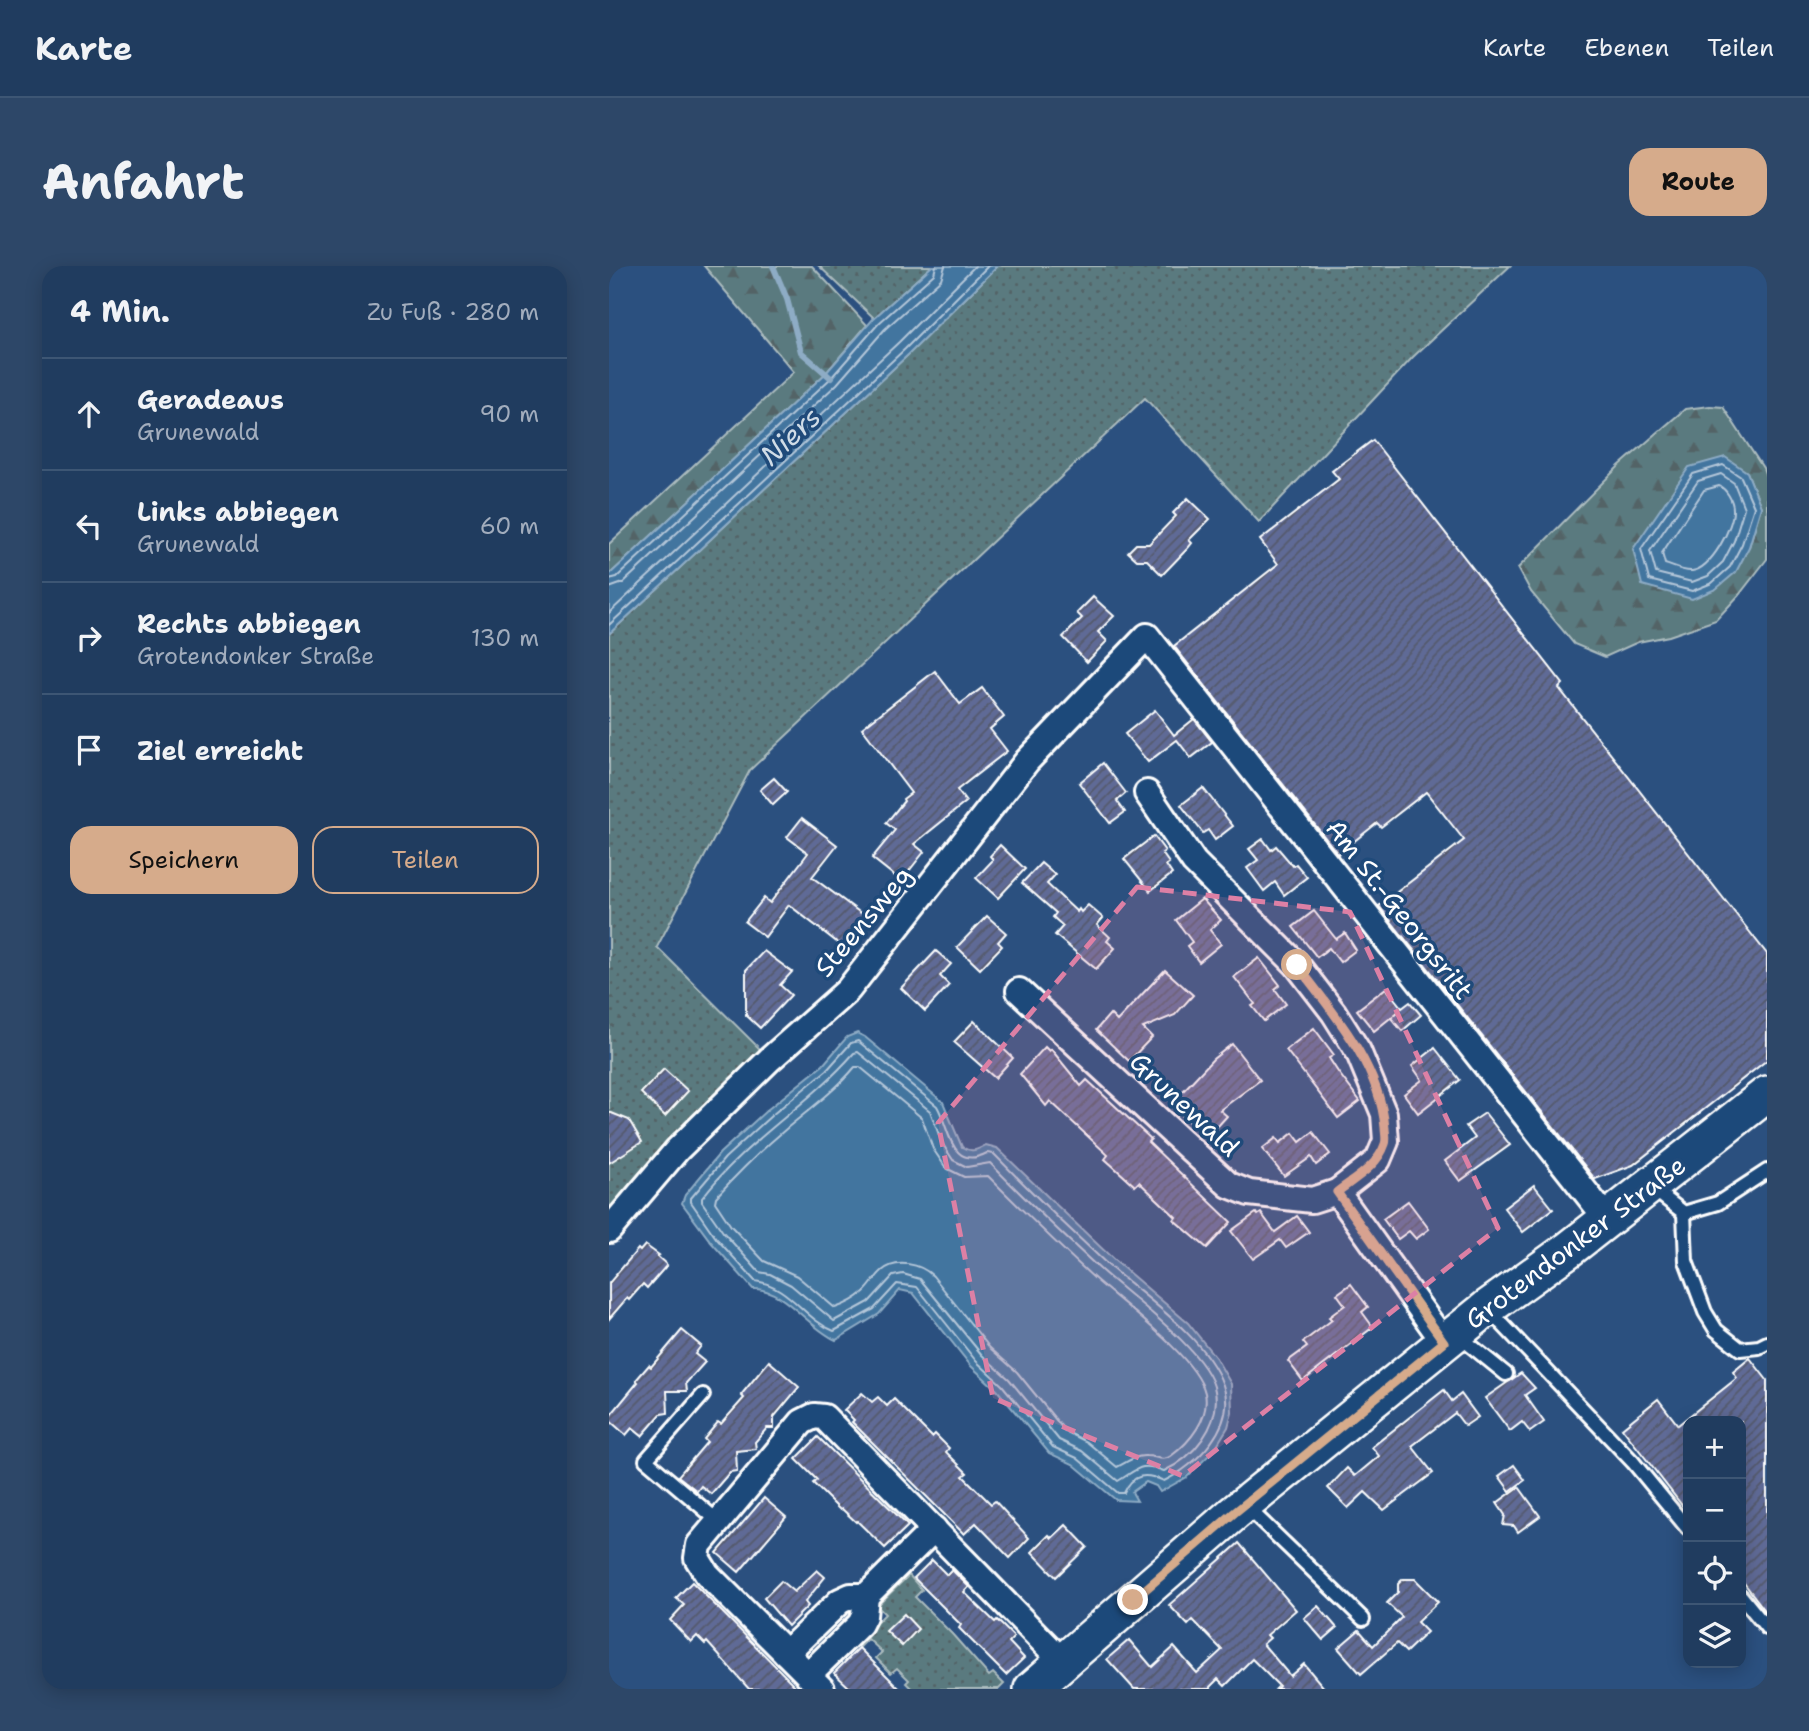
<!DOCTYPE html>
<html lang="de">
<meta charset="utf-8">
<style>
body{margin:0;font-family:"Shantell Sans",sans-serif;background:#2d4768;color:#f1f3f6}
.controls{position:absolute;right:21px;bottom:21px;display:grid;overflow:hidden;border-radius:14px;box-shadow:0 4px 18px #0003}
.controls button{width:63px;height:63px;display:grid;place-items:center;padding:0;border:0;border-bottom:2px solid #3d5674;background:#203c5f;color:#f1f3f6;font:35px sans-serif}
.stop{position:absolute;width:21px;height:21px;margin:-16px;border:5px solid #d6ab8b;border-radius:50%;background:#fff}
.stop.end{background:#d6ab8b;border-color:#fff;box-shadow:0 2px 7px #0008}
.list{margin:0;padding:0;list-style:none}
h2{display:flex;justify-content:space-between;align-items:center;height:91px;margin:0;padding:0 28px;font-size:30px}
h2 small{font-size:23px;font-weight:400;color:#a2adbd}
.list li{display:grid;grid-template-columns:46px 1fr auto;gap:21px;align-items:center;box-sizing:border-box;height:112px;padding:0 28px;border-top:2px solid #3d5674}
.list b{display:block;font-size:26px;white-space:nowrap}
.list p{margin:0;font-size:23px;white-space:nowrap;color:#a2adbd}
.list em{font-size:23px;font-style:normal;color:#a2adbd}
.actions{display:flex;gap:14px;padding:21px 28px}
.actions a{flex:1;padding:16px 0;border:2px solid #d6ab8b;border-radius:21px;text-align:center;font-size:24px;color:#d6ab8b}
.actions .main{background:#d6ab8b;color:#111}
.icon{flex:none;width:38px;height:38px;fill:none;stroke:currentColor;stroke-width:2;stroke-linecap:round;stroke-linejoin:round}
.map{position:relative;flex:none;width:1158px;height:1423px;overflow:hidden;border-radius:21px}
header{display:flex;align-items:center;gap:42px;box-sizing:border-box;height:98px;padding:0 35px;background:#203c5f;border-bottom:2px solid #3d5674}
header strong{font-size:33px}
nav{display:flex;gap:38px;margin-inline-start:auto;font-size:24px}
.intro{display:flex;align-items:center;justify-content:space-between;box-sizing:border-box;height:168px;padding:0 42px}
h1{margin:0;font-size:49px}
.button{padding:18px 32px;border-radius:21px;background:#d6ab8b;color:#111;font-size:24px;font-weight:700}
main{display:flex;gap:42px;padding:0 42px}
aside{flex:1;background:#203c5f;border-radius:21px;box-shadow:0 4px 18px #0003}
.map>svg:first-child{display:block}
.green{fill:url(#green-dots);stroke:#acbcbf;stroke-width:2}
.forest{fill:url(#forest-firs);stroke:#acbcbf;stroke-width:2;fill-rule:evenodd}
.water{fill:#43749f;stroke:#8eacc5;stroke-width:2}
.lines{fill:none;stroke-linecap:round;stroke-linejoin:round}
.shore{stroke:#b4c7d9;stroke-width:2}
.stream{stroke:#8eacc5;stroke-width:6}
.building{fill:url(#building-hatch);stroke:#fff;stroke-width:2}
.service-casing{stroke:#fff;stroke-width:18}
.minor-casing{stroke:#fff;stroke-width:30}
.secondary-casing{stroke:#fff;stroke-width:40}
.service{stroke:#1f4a7a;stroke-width:12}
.minor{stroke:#1f4a7a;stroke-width:24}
.secondary{stroke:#1f4a7a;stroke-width:35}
.route{stroke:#d6ab8b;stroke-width:9}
.marked{fill:#dd80a5;fill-opacity:0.2;stroke:#dd80a5;stroke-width:5;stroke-dasharray:14 9;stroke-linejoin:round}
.labels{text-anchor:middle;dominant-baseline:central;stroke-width:7;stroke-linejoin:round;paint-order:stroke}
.street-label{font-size:26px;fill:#fff;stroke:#1f4a7a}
.water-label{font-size:28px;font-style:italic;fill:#d0dce7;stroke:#1f4a7a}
</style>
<header>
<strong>Karte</strong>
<nav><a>Karte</a><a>Ebenen</a><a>Teilen</a></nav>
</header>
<div class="intro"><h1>Anfahrt</h1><a class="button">Route</a></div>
<main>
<aside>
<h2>4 Min.<small>Zu Fuß · 280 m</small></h2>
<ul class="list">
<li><svg class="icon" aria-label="ahead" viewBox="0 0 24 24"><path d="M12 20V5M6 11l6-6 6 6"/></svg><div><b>Geradeaus</b><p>Grunewald</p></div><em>90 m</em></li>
<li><svg class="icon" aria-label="left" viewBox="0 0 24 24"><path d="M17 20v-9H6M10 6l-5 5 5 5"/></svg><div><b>Links abbiegen</b><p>Grunewald</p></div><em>60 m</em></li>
<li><svg class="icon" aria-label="right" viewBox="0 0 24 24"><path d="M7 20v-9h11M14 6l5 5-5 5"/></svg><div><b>Rechts abbiegen</b><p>Grotendonker Straße</p></div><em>130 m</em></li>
<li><svg class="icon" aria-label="arrive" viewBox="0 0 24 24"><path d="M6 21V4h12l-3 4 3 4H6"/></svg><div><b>Ziel erreicht</b></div></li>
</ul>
<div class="actions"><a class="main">Speichern</a><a>Teilen</a></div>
</aside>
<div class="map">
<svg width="1158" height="1423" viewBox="0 0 1158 1423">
<defs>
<pattern id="green-dots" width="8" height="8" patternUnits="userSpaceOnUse" patternTransform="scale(1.75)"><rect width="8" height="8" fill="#5a7a7f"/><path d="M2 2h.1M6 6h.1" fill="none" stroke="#536366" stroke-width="1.8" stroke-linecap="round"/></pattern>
<pattern id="forest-firs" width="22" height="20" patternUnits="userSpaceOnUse" patternTransform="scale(1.75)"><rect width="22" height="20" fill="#5a7a7f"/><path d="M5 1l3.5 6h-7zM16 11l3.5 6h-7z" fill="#536366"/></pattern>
<pattern id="building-hatch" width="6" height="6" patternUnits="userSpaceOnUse" patternTransform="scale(1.75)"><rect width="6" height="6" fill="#5f6b96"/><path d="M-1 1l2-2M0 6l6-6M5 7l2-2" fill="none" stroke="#54586a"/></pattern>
</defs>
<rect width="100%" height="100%" fill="#2b507f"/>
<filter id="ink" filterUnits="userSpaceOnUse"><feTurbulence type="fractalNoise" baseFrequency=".0143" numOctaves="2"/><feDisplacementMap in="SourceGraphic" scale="14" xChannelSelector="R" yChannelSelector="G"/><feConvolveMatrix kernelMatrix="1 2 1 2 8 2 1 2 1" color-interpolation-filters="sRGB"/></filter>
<g filter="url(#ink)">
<g class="green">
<path d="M 210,0 L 323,0 L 265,52 Z"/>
<path d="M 389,0 L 901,0 L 804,91 L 650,256 L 536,132 L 141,504 L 48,681 L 161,793 L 0,964 L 0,368 L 300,88 Z"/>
<path d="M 300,1309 L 313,1324 L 306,1331 L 343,1368 L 380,1410 L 384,1407 L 395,1418 L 390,1423 L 303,1423 L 297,1417 L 300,1414 L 288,1402 L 282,1407 L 267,1392 L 273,1386 L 259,1373 L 251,1381 L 248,1377 L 276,1348 L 268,1340 Z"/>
</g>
<g class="forest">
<path d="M 95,0 L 203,0 L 258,59 L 217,107 L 0,309 L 0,278 L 185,106 Z"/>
<path d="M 1101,140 L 1114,141 L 1154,202 L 1158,213 L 1158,293 L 1130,329 L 1107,354 L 1060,370 L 1029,376 L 996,391 L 965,378 L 922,326 L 909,302 L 1010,200 L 1076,143 ZM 1138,206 L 1152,241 L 1140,281 Z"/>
</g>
<g class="water">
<path d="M 323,0 L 389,0 L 300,88 L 0,368 L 0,309 L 217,107 L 265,52 Z"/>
<path d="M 1116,191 L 1138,206 L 1152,241 L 1140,281 L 1127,306 L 1107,323 L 1083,333 L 1033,319 L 1024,283 L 1080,201 Z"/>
<path d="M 248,767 L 256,771 L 334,836 L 353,881 C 362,887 368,884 377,879 L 388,882 L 505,994 L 579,1057 L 607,1092 L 622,1118 L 623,1146 L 619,1161 L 605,1184 L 578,1211 L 551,1226 L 547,1220 L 537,1216 L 523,1226 L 528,1235 L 507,1234 L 464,1198 L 440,1187 L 388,1124 L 362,1100 L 304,1027 L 291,1024 L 270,1048 L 227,1074 C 198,1061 175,1022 144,1023 L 102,976 L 73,937 L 76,929 L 111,887 L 158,844 L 214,799 L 238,771 Z"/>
</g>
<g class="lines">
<g class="shore">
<path d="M 1114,199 L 1132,211 L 1145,241 L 1133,278 L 1121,301 L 1103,317 L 1083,325 L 1040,314 L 1032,283 L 1084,208 Z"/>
<path d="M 1112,208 L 1125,217 L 1135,242 L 1125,275 L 1114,296 L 1099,310 L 1083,316 L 1047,307 L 1041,285 L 1089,215 Z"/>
<path d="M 1110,220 C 1117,223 1124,234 1124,243 C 1125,260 1102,303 1083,305 C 1075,306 1063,300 1056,298 L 1053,287 L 1095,224 Z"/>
<path d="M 0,313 L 8,311 L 222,112 L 270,57 L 325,8 L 327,0"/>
<path d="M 0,322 L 14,317 L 228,118 L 276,63 L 332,13 L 336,0"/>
<path d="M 0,347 L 290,76 L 366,0"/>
<path d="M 0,359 L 296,83 L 379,0"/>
<path d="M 249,775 L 328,840 C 341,862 341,906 378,887 L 385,888 C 422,926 461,964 500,1000 C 537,1032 597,1072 614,1119 C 629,1159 587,1200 555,1215 C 537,1207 524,1207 515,1227 L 509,1227 L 468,1192 L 444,1181 L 393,1119 L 367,1095 L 308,1021 L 288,1018 L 265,1043 L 225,1065 C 195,1053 180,1019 146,1015 L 107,972 L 82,936 L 82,932 L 116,892 L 163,849 L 218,804 L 242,777 Z"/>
<path d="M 249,786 L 321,845 L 333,877 L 344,894 L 358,901 L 381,897 C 417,934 455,970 493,1005 C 522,1031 600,1087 606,1125 C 612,1159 584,1192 555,1205 C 531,1195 528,1204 509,1215 L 473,1185 L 450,1174 L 400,1113 L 373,1089 L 311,1013 L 294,1008 L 284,1010 L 260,1036 L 225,1055 L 182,1019 L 161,1008 L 150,1006 L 114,966 L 93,936 L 93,932 C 136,875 199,840 245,787 Z"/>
<path d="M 246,801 L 251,801 L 313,852 L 324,883 L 337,902 L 355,911 L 379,910 C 414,945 450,980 486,1013 C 514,1038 588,1092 596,1127 C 601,1152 581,1176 562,1190 C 554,1196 547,1190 537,1190 C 526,1189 517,1197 508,1201 L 478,1176 L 456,1165 L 408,1106 L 381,1082 L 324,1010 C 312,998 287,992 273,1005 C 266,1011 262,1020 255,1026 C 247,1033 235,1039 226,1042 L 188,1010 L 155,995 L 122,960 L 106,936 L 107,931 C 129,907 152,884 177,863 C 201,843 226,825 246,801 Z"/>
</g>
<path class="stream" d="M 164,0 L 178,33 L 192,86 L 222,112"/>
</g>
<g class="building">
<path d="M 764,174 L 954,418 L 950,422 L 1158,688 L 1158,794 L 1024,899 L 986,913 L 770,640 L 855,574 L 817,526 L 772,561 L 768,557 L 729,588 L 565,380 L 669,298 L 651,274 L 730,213 L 723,205 Z"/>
<path d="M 579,232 L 601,253 L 580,274 L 583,277 L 579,282 L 553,309 L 538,294 L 528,294 L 519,286 L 527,278 L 540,278 L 567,250 L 564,247 Z"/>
<path d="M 484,331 L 505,350 L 489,366 L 498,375 L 478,396 L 454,371 L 473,352 L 468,347 Z"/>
<path d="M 326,405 L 351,438 L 373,422 L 395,451 L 381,463 L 398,485 L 348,524 L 357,536 L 305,578 L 315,586 L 292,615 L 263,592 L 286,564 L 277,557 L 295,535 L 294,533 L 302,527 L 253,462 Z"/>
<path d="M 546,444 L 565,469 L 585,453 L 603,476 L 582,492 L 568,474 L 539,496 L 516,468 Z"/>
<path d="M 494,497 L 517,527 L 508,535 L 516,546 L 501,557 L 470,517 Z"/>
<path d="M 165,512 L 178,526 L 164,539 L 151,524 Z"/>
<path d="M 594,522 L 624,560 L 606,574 L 599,564 L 594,567 L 572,539 Z"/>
<path d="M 193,552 L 228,579 L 203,611 L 261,654 L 238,684 L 180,639 L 156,671 L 136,656 L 155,632 L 161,637 L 199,587 L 178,571 Z"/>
<path d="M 545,570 L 556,585 L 553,587 L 560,597 L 557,599 L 563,608 L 541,625 L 515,593 Z"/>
<path d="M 654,573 L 662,584 L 667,580 L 684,600 L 687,598 L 698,611 L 675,629 L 666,616 L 655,625 L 638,602 L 649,594 L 640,583 Z"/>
<path d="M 391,579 L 416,603 L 389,632 L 367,612 L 384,594 L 381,590 Z"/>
<path d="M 432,597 L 446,609 L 438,618 L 468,646 L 470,643 L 472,646 L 479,639 L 494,652 L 488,659 L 501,671 L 498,675 L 506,682 L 487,703 L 446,669 L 454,660 L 444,651 L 447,647 L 413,617 Z"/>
<path d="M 593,633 L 612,654 L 601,664 L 612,678 L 590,696 L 578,680 L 583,676 L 567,654 Z"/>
<path d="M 705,645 L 727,673 L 736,667 L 747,684 L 731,696 L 720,682 L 708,691 L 684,661 Z"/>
<path d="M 378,650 L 397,667 L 389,676 L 393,680 L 371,703 L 348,681 Z"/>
<path d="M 155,685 L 183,706 L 171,719 L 182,729 L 151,762 L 137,749 L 137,704 Z"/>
<path d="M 327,685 L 342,698 L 331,710 L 340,719 L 316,745 L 292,722 Z"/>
<path d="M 650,692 L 671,719 L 666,723 L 677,738 L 655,755 L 643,740 L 646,738 L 625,711 Z"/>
<path d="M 556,704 L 584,729 L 566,749 L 534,762 L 543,771 L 520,795 L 487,764 L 501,748 L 508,755 Z"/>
<path d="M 777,722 L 793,742 L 801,736 L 812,749 L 793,765 L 782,752 L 790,745 L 765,765 L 748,744 Z"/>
<path d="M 365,755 L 404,792 L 386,812 L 345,776 Z"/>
<path d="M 705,762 L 725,789 L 720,792 L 729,806 L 751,835 L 729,852 L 677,784 Z"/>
<path d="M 623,778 L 651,814 L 611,844 L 618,850 L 598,872 L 561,839 L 604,793 Z"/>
<path d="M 436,781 L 440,785 L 442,783 L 472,820 L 478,814 L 542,873 L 539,876 L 622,956 L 598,982 L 565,954 L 567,951 L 530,916 L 526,920 L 496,893 L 499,889 L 441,835 L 437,840 L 411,808 Z"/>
<path d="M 826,782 L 851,814 L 809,847 L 795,828 L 813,814 L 803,800 Z"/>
<path d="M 55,803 L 79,825 L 56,850 L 32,827 Z"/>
<path d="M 0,846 L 20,854 L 33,876 L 0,897 Z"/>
<path d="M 876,847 L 901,879 L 851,915 L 836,895 L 866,872 L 857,860 Z"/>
<path d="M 704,866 L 721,888 L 707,899 L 702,891 L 675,910 L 653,883 L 667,872 L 671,877 L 684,867 L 691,876 Z"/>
<path d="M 925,919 L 944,943 L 914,966 L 895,942 Z"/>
<path d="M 799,935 L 820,963 L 807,973 L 800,965 L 789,973 L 774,953 Z"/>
<path d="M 647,947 L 649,949 L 652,947 L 666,966 L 688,950 L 700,966 L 677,982 L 671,974 L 644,993 L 622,965 Z"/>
<path d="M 36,979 L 50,989 L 48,990 L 58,999 L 38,1022 L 34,1018 L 20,1034 L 18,1032 L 0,1053 L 0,1017 L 29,983 L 31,985 Z"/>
<path d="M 742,1018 L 759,1041 L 753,1046 L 764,1061 L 694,1115 L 679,1095 L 698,1081 L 694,1076 L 723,1054 L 720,1051 L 736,1039 L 728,1028 Z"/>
<path d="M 73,1064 L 92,1080 L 86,1088 L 96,1096 L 77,1117 L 78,1125 L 58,1125 L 59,1147 L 52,1148 L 33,1170 L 23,1162 L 17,1169 L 0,1154 L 0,1151 L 29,1116 L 27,1114 L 40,1099 L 42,1101 Z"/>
<path d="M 1141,1092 L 1158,1114 L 1158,1347 L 1132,1313 L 1132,1155 L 1079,1155 L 1079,1247 L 1013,1162 L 1049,1133 L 1069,1159 L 1128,1112 L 1124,1106 Z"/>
<path d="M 160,1095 L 190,1121 L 165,1151 L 165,1162 L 158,1162 L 146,1176 L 147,1183 L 127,1185 L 128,1205 L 121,1206 L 102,1228 L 92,1220 L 88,1225 L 69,1210 L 98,1176 L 95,1173 L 109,1156 L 112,1158 L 135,1132 L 132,1129 Z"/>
<path d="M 912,1107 L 926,1122 L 916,1129 L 935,1156 L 921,1166 L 913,1156 L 901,1165 L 876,1132 Z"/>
<path d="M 835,1124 L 843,1135 L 852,1128 L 869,1151 L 856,1160 L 846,1147 L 803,1180 L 824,1207 L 775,1244 L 756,1226 L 739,1242 L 719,1222 L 738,1202 L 746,1210 L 770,1190 L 763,1181 Z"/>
<path d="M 253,1127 L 263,1136 L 269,1131 L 278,1140 L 285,1133 L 323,1171 L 326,1168 L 340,1182 L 337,1186 L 358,1207 L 354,1210 L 382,1238 L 386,1235 L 420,1272 L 401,1292 L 367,1257 L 355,1268 L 243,1156 L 245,1154 L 235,1144 Z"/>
<path d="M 209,1171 L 299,1260 L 276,1282 L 248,1255 L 247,1256 L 233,1243 L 231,1244 L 204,1217 L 208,1214 L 187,1193 Z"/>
<path d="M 905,1199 L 916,1214 L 901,1225 L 890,1210 Z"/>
<path d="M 910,1221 L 931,1250 L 909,1266 L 905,1260 L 894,1259 L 896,1249 L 888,1237 Z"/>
<path d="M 155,1232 L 177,1251 L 130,1306 L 108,1287 Z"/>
<path d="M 457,1259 L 478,1281 L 447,1311 L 423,1286 L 440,1269 L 443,1272 Z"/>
<path d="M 630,1277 L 687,1344 L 658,1369 L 661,1372 L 654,1378 L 681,1410 L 695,1398 L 716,1423 L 667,1423 L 670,1420 L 643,1393 L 616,1420 L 609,1413 L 601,1421 L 602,1423 L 525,1423 L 498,1393 L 520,1374 L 543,1401 L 565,1381 L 588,1407 L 613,1384 L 584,1354 L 579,1359 L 560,1339 Z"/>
<path d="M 323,1294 L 338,1309 L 343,1304 L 360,1321 L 355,1326 L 386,1356 L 388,1354 L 405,1371 L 400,1376 L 415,1392 L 397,1409 L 350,1362 L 352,1359 L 305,1312 Z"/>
<path d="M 208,1304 L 216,1311 L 196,1336 L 199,1340 L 179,1360 L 155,1332 L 172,1315 L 185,1326 Z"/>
<path d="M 794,1313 L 806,1313 L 829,1336 L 808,1356 L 818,1366 L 797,1386 L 788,1377 L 752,1408 L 729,1382 L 750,1364 L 764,1380 L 793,1351 L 778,1337 L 789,1326 L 789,1318 Z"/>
<path d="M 83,1316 L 113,1346 L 189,1423 L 140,1423 L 98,1376 L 96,1378 L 88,1370 L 82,1376 L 61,1354 L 75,1339 L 67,1332 Z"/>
<path d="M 709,1340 L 728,1362 L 714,1374 L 695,1352 Z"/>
<path d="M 295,1348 L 309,1363 L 293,1380 L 277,1365 Z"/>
<path d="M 250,1382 L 291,1423 L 242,1423 L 225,1407 Z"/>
</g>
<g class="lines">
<defs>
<g id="service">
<path d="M 1043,922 L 1075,947 L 1109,937 L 1158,905"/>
<path d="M 1075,947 L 1077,995 L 1096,1046 L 1107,1064 L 1131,1083 L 1150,1081 L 1158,1077"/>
<path d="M 879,1043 L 1024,1196 L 1079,1263"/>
<path d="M 850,1070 L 897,1108"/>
<path d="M 94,1129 L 37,1194 L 109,1255"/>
<path d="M 638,1241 L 754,1353"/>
<path d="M 1132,1330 L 1158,1362"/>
</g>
<g id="minor">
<path d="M 538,527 L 585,596 L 688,699 L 725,747 L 749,785 L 775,848 L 777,875 L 769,894 L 728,926 L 835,1076"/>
<path d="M 410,725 L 620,919 L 640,927 L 703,934 L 728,926"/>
<path d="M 0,964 L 68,884 L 161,793 L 239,724 L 418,495 L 538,370 L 998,953"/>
<path d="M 177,1387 L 231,1335 L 242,1330 L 257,1330 L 325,1263"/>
<path d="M 199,1409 L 251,1358 L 255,1350 L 257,1330"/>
<path d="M 213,1423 L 98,1308 L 88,1292 L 90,1279 L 193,1156 L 205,1150 L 215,1151 L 453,1395"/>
</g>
<path id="secondary" d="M 423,1423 L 625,1247 L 878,1042 L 959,984 L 1158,828"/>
</defs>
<use href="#service" class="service-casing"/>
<use href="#minor" class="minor-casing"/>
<use href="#secondary" class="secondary-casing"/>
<use href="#service" class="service"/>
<use href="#minor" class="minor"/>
<use href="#secondary" class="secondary"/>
</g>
</g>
<g class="lines" filter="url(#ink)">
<path class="route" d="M 524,1334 L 625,1247 L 835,1076 L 728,926 C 745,913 769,900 776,878 C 778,873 776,867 776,862 C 771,800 724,746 688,699"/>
</g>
<path class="marked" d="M 528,621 L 741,646 L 889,962 L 574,1210 L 384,1132 L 329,857 Z"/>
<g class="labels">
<g class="street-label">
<text transform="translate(791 643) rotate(52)">Am St.-Georgsritt</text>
<text transform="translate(254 655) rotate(-50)">Steensweg</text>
<text transform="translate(576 838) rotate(43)">Grunewald</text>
<text transform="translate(966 976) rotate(-37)">Grotendonker Straße</text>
</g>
<g class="water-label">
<text transform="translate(181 170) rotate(-43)">Niers</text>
</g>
</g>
</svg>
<div class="controls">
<button>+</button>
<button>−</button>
<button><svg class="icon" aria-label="locate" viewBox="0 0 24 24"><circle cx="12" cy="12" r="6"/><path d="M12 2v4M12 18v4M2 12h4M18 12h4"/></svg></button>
<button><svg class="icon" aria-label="layers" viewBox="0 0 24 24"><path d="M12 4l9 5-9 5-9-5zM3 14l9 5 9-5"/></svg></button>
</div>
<div class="stop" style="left:688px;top:699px"></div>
<div class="stop end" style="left:524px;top:1334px"></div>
</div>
</main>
